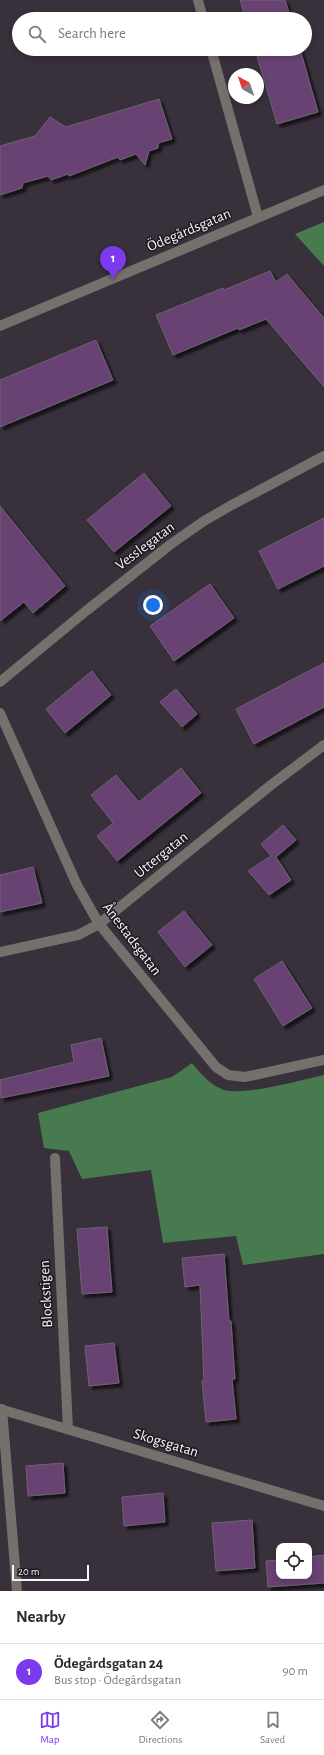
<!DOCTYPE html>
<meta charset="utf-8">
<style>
body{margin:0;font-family:"Alegreya Sans",sans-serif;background:#f2f2f3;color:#2b2b33}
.controls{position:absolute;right:12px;bottom:12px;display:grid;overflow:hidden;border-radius:8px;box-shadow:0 2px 6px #0003}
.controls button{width:36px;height:36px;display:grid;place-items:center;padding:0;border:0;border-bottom:1px solid #e1e1e2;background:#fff;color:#2b2b33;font:20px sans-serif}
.compass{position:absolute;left:228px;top:68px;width:36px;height:36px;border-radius:50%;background:#fff;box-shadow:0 2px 6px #0003;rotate:320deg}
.scale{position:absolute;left:12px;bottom:10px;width:77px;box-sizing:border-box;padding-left:4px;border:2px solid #f8f2fa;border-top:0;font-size:11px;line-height:14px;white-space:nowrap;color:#f8f2fa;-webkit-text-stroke:3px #1d1a1f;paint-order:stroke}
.you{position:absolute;left:153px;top:605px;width:14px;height:14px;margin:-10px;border:3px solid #fff;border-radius:50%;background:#1a73e8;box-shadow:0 0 0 6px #1a73e833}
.badge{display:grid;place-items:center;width:26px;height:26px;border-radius:50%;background:#7c3aed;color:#fff;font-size:13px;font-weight:700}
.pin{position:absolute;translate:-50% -33px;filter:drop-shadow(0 1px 2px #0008)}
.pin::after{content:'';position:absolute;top:21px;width:14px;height:12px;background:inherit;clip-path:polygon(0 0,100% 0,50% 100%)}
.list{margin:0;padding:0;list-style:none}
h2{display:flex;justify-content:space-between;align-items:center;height:52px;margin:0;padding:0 16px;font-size:17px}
h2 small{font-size:13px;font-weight:400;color:#7c7c81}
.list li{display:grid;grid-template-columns:26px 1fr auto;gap:12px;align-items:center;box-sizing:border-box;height:56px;padding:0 16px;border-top:1px solid #e1e1e2}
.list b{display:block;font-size:15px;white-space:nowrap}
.list p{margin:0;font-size:13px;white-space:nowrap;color:#7c7c81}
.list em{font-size:13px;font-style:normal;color:#7c7c81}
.icon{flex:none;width:22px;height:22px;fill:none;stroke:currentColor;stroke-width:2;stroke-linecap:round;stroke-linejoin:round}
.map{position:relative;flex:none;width:324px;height:1591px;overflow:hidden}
.search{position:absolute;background:#fff;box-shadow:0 2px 6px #0003;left:12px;right:12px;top:12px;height:44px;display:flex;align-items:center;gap:10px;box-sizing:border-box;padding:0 14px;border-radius:22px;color:#7c7c81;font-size:15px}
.sheet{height:108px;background:#fff}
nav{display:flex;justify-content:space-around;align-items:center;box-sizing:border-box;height:56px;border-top:1px solid #e1e1e2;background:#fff;font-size:11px;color:#7c7c81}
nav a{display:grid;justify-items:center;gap:2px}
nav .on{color:#7c3aed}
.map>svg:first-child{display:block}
.forest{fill:#477b4f}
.building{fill:#674273;stroke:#6d6370;filter:url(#shadow)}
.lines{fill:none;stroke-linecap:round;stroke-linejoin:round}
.minor{stroke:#75706b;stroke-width:10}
.labels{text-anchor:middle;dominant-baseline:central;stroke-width:3;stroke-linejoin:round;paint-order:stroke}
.street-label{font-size:15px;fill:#f8f2fa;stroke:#1d1a1f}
</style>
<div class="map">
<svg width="324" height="1591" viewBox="0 0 324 1591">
<defs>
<filter id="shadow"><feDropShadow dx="3.5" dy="3.5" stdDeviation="1" flood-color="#0009"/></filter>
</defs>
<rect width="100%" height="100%" fill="#38303b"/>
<g class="forest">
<path d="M 324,222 L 324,266 L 295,234 Z"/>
<path d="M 192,1063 C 201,1074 210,1085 224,1090 C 244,1096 302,1080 324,1075 L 324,1254 L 243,1265 L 236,1236 L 163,1243 L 151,1170 L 82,1179 L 69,1151 L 44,1148 L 38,1113 L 172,1077 Z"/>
</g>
<g class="building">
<path d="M 240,0 L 285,0 L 291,19 L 246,19 Z"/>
<path d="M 255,49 L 300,49 L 318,112 L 277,124 Z"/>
<path d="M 159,99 L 172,139 L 158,143 L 158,148 L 149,151 L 145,165 L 136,154 L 120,160 L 118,157 L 69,176 L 68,174 L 51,180 L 48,176 L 23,183 L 22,188 L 0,195 L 0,146 L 35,136 L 50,117 L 66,127 Z"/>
<path d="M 270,271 L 276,282 L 287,274 L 324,318 L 324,387 L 266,319 L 239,330 L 238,328 L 173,355 L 156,315 L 223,288 L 224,290 Z"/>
<path d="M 96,340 L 113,380 L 0,427 L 0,380 Z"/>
<path d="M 144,473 L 171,506 L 114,552 L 87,520 Z"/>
<path d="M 0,506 L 65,586 L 33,613 L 24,602 L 0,621 Z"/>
<path d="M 324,518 L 324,566 L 278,589 L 259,551 Z"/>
<path d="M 210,584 L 234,618 L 174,661 L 150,626 Z"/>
<path d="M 324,663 L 324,707 L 254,744 L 236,709 Z"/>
<path d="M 92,671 L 111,695 L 65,733 L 46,709 Z"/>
<path d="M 176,689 L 197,714 L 182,727 L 160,702 Z"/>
<path d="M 181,768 L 201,793 L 117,861 L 97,836 L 113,823 L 91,795 L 116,775 L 139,802 Z"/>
<path d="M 283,825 L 296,840 L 276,857 L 291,880 L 269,895 L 248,871 L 271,856 L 261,844 Z"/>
<path d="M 33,867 L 42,903 L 0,912 L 0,875 Z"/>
<path d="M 184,911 L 212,945 L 185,967 L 158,932 Z"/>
<path d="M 282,961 L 312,1008 L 283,1026 L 254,979 Z"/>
<path d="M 101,1038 L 109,1076 L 1,1098 L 0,1080 L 74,1062 L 71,1045 Z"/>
<path d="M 107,1227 L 112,1292 L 82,1294 L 77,1229 Z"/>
<path d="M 224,1254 L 229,1321 L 231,1321 L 235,1379 L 232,1379 L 236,1419 L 206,1422 L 202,1381 L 204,1381 L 200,1285 L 185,1287 L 182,1258 Z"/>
<path d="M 114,1343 L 119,1383 L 89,1386 L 85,1346 Z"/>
<path d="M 63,1463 L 65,1493 L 28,1496 L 26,1466 Z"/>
<path d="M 163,1493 L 165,1522 L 124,1526 L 122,1497 Z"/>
<path d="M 252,1520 L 255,1568 L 216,1571 L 212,1523 Z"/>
<path d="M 324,1555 L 324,1583 L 268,1587 L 266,1561 L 279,1560 L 279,1576 L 309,1576 L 309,1557 Z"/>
</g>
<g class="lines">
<g class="minor">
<path d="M 198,0 L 203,19"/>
<path d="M 211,49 L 258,217"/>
<path d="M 0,326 L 324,190"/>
<path d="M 0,682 L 86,611 L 171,544 L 204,521 L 230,506 L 324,456"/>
<path d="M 0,713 L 77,885 L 99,924 L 216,1067 L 228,1075 L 245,1077 L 324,1060"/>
<path d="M 0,952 L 78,935 L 99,924 L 271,785 L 324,745"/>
<path d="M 55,1158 L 68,1429"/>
<path d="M 0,1409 L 324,1506"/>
<path d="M 2,1409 L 17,1591"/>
</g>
</g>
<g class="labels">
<g class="street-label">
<text transform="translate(189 230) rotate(-23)">Ödegårdsgatan</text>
<text transform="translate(145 546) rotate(-37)">Vesslegatan</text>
<text transform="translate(161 855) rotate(-39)">Uttergatan</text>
<text transform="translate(132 939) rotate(53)">Ånestadsgatan</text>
<text transform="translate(46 1294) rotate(-93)">Blockstigen</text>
<text transform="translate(166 1443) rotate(17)">Skogsgatan</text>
</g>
</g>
</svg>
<div class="controls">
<button><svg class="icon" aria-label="locate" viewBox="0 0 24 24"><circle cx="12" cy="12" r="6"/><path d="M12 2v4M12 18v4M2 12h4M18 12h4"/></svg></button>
</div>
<svg class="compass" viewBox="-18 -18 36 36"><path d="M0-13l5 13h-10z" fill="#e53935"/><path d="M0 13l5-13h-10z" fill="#7c7c81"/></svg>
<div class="scale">20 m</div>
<div class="you"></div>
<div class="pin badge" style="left:113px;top:279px">1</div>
<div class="search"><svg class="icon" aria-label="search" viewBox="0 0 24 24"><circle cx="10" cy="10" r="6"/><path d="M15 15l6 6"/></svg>Search here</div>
</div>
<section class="sheet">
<h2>Nearby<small></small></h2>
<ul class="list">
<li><span class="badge">1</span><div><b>Ödegårdsgatan 24</b><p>Bus stop · Ödegårdsgatan</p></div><em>90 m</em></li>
</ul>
</section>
<nav>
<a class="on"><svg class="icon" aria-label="map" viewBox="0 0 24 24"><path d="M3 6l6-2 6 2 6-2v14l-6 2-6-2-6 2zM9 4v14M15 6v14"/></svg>Map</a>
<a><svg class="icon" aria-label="directions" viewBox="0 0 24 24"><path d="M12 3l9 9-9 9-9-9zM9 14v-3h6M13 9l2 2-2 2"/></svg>Directions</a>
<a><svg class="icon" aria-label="saved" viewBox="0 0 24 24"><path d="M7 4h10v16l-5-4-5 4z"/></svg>Saved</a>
</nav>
